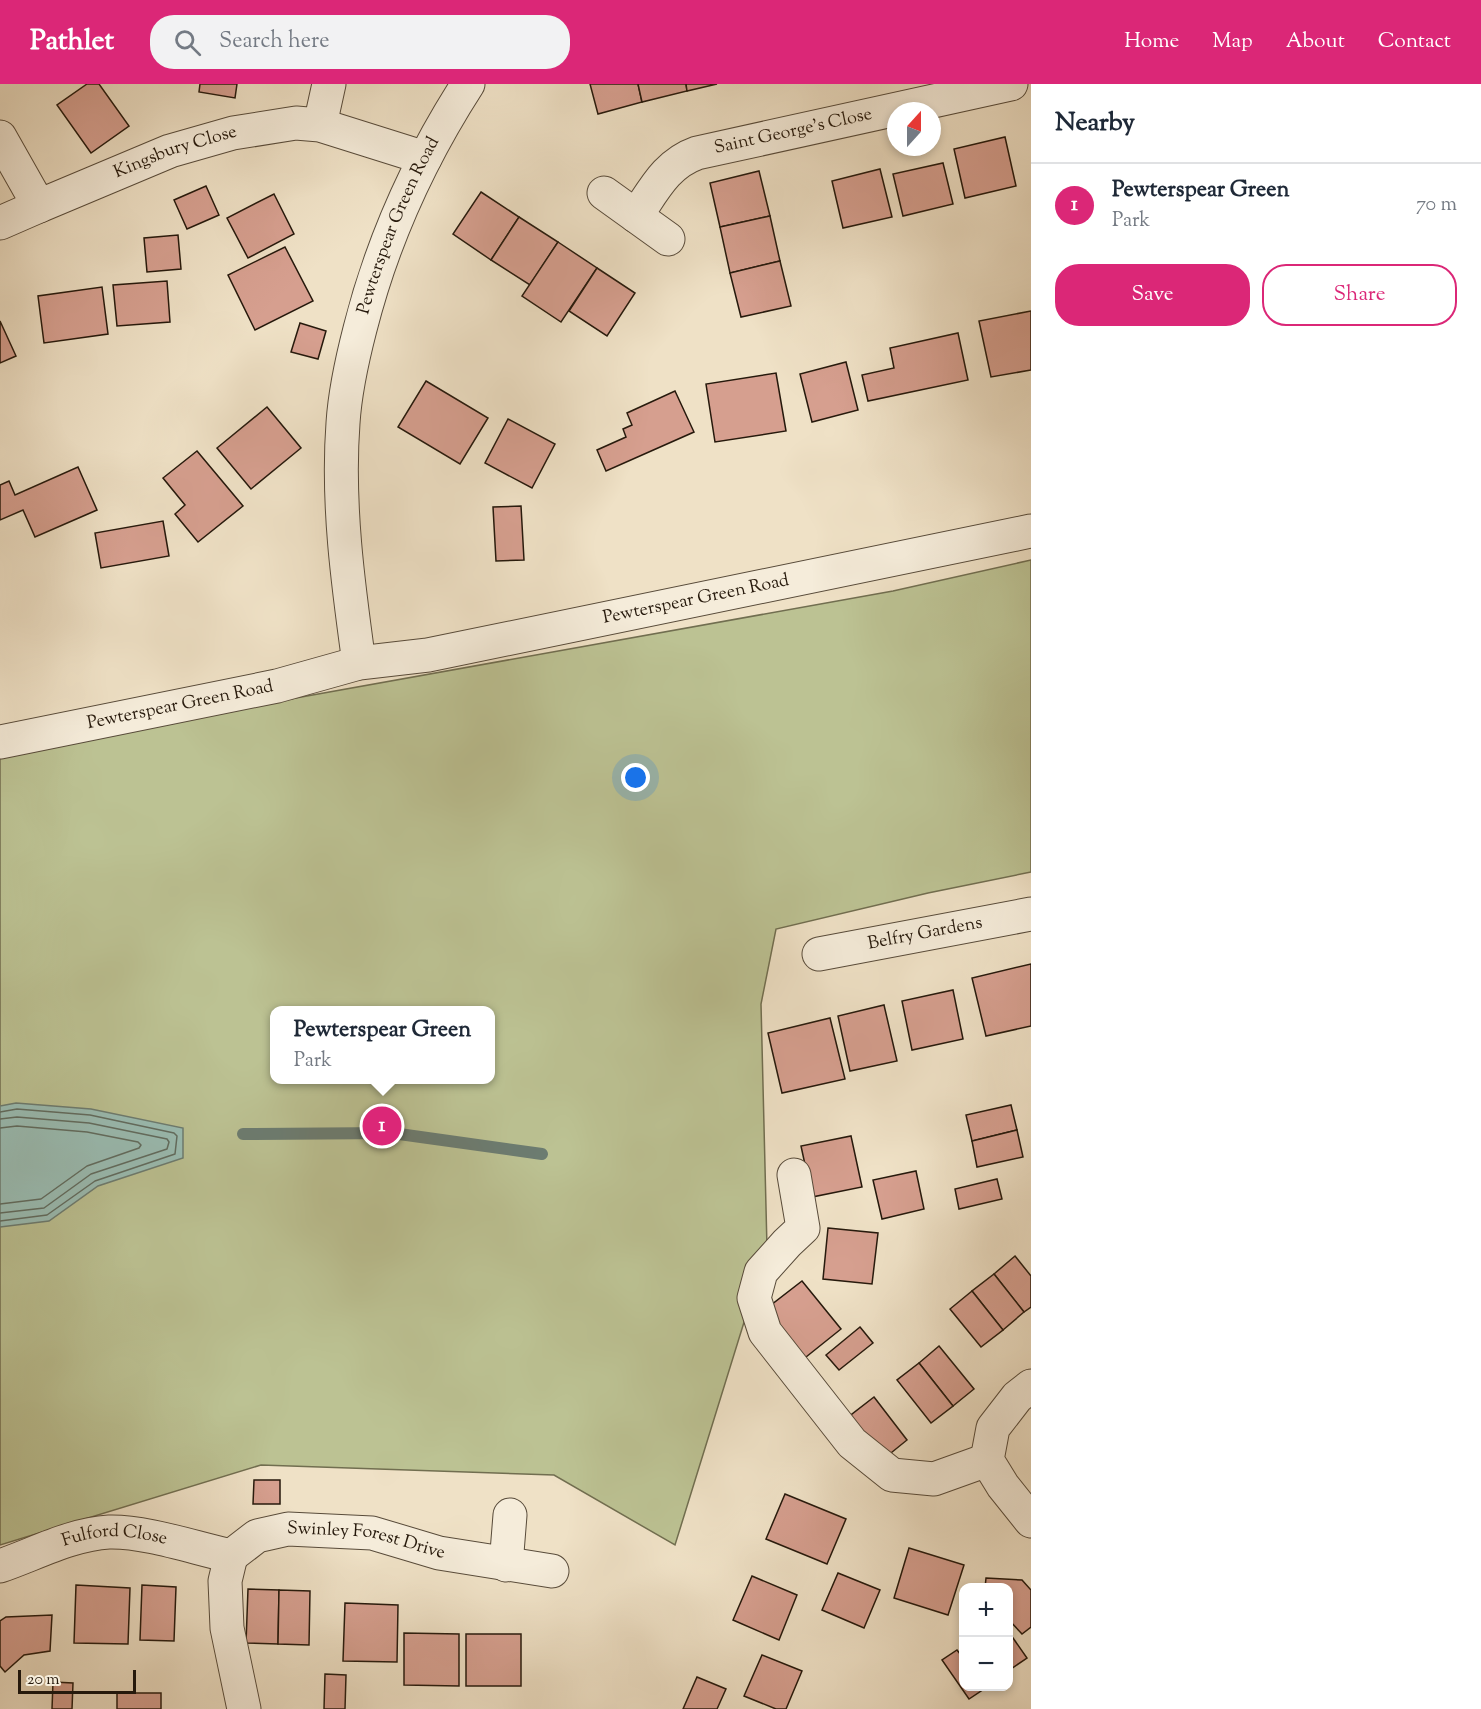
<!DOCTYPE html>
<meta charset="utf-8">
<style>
body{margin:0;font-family:"Sorts Mill Goudy",serif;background:#f2f2f3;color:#1f2937}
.controls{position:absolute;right:18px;bottom:18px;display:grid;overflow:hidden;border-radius:12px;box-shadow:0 3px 9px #0003}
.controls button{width:54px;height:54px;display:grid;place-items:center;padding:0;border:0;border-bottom:2px solid #e0e1e3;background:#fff;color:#1f2937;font:30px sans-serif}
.compass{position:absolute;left:887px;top:18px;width:54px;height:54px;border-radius:50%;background:#fff;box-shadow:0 3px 9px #0003;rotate:21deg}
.scale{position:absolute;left:18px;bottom:15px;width:118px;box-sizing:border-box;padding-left:6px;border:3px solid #26190c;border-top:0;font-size:16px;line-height:21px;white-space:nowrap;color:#26190c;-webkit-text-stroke:4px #f5ecda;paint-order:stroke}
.you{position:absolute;left:636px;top:694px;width:21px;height:21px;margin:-15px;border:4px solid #fff;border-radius:50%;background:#1a73e8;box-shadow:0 0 0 9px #1a73e833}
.badge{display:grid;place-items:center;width:39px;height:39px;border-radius:50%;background:#db2777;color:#fff;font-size:20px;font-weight:700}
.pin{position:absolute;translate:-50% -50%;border:3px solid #fff;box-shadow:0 2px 6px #0006}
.popup{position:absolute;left:270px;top:922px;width:225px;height:78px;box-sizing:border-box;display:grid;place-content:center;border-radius:12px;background:#fff;filter:drop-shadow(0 2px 4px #0005);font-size:20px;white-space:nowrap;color:#747a83}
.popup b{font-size:22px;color:#1f2937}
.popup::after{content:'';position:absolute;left:50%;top:100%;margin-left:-12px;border:12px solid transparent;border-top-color:#fff}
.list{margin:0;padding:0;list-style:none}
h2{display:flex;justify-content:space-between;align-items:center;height:78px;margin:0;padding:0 24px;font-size:26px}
h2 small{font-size:20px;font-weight:400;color:#747a83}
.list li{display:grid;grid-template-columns:39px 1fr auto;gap:18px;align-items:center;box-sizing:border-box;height:84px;padding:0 24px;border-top:2px solid #e0e1e3}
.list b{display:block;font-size:22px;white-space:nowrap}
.list p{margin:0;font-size:20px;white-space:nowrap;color:#747a83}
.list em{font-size:20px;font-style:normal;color:#747a83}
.actions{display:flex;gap:12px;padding:18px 24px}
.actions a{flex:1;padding:14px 0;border:2px solid #db2777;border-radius:24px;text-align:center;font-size:21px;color:#db2777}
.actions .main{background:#db2777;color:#fff}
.icon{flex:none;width:33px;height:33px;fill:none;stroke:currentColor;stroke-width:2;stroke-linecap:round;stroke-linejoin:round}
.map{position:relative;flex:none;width:1031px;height:1625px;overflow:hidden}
header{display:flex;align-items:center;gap:36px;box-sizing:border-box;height:84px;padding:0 30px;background:#db2777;color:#fff}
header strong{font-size:28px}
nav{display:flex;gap:33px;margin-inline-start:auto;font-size:21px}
.search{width:420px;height:54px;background:#f2f2f3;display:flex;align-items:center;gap:15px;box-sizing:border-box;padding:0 21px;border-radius:24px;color:#747a83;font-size:22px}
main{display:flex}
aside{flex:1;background:#fff}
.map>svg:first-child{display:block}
.green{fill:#bcc293;stroke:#716e50;stroke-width:1.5;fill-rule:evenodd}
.water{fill:#9abeb5;stroke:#6c7c71;stroke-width:1.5}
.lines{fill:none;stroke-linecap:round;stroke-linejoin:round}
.shore{stroke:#606c60;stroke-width:1.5}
.stream{stroke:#6c7c71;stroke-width:12}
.building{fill:#d69f8f;stroke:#26190c;stroke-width:1.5}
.minor-casing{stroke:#584b3a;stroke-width:35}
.minor{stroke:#f5ecda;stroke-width:33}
.labels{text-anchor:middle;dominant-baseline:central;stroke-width:5;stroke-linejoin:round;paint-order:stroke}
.street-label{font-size:18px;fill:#26190c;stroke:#f5ecda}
</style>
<header>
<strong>Pathlet</strong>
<div class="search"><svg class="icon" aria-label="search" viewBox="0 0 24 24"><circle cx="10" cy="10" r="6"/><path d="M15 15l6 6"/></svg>Search here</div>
<nav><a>Home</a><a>Map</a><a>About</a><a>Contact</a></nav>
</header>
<main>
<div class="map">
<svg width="1031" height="1625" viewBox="0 0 1031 1625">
<rect width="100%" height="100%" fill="#efe1c6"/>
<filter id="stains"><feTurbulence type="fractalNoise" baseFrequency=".00333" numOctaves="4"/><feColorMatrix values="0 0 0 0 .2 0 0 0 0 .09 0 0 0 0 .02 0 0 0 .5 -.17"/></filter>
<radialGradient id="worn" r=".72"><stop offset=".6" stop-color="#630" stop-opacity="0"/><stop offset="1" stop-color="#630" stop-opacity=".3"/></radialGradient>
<path class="green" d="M 1031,476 L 1031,788 L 928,809 L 776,845 L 761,920 L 767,1164 L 675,1461 L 554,1391 L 261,1381 L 0,1461 L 0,667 L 893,507 ZM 274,926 L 490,926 L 490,996 L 274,996 Z"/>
<path class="water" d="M 16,1019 L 91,1025 L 183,1044 L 183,1074 L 98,1102 L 49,1137 L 0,1143 L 0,1022 Z"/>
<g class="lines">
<g class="shore">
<path d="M 0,1028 L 17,1025 L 90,1031 L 174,1049 L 177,1052 L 175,1070 L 95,1097 L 47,1131 L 0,1137"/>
<path d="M 0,1035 L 17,1033 L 89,1039 L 167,1055 L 169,1058 L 167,1065 L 91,1090 L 44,1124 L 0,1129"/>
<path d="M 0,1044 L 17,1042 L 87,1048 L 138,1058 L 141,1061 L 139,1064 L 87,1082 L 41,1115 L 0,1120"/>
</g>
<path class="stream" d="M 243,1050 L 392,1049 L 542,1070"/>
</g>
<g class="building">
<path d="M 87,0 L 99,0 L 129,42 L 91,69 L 57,21 Z"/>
<path d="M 200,0 L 237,0 L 235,14 L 199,8 Z"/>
<path d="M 590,0 L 638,0 L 642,18 L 598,30 Z"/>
<path d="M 638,0 L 686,0 L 687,7 L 642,18 Z"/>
<path d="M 686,0 L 717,0 L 687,7 Z"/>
<path d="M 1005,53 L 1016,102 L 965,114 L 954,65 Z"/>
<path d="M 943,79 L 953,120 L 903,132 L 893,90 Z"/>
<path d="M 880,85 L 892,133 L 843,144 L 832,97 Z"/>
<path d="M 759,87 L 770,132 L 720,143 L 710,99 Z"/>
<path d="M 206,102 L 219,131 L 187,145 L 174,116 Z"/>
<path d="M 481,108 L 519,133 L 491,176 L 453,150 Z"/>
<path d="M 274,110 L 294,150 L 248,174 L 227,134 Z"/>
<path d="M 770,132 L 780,177 L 730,189 L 720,143 Z"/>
<path d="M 519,133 L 558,158 L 530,201 L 491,176 Z"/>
<path d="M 178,151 L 181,185 L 147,188 L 144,154 Z"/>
<path d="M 558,158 L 597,184 L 561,238 L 522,212 Z"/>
<path d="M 285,163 L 313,217 L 255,246 L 228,191 Z"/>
<path d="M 780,177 L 791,222 L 741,233 L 730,189 Z"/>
<path d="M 597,184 L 635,209 L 607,252 L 569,227 Z"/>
<path d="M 167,197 L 170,238 L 117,242 L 113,201 Z"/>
<path d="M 102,203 L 108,250 L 44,259 L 38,212 Z"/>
<path d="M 1031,227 L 1031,286 L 991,293 L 979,237 Z"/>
<path d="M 0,237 L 16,272 L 0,279 Z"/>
<path d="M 300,239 L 326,247 L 318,275 L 291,268 Z"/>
<path d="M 958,249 L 968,296 L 868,317 L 862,291 L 894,284 L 890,264 Z"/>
<path d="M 846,278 L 858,326 L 812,338 L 800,290 Z"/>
<path d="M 776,289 L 786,347 L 715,358 L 706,300 Z"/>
<path d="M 426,297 L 488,334 L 460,380 L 398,343 Z"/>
<path d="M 675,307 L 694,348 L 606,387 L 597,366 L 626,353 L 623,345 L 632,341 L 627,329 Z"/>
<path d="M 267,323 L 301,364 L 251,405 L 217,364 Z"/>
<path d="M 508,335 L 555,360 L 532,404 L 485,379 Z"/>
<path d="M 197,367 L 243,422 L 198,458 L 175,430 L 185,421 L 163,394 Z"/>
<path d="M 78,383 L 97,426 L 35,453 L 23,426 L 0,436 L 0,401 L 9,397 L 15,411 Z"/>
<path d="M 521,422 L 524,476 L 496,477 L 493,423 Z"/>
<path d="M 163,437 L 169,472 L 101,484 L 95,449 Z"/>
<path d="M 1031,880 L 1031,942 L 986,952 L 972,894 Z"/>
<path d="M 953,906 L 963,955 L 912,966 L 902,917 Z"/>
<path d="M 884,921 L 897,977 L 850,987 L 838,932 Z"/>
<path d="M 830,934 L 845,995 L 782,1009 L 768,949 Z"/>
<path d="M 1011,1021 L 1017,1046 L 972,1057 L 966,1031 Z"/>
<path d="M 1017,1046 L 1023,1073 L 977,1083 L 972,1057 Z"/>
<path d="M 851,1052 L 862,1103 L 812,1113 L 801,1062 Z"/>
<path d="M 916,1087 L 924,1125 L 882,1135 L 873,1096 Z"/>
<path d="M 997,1095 L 1002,1115 L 959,1125 L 955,1105 Z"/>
<path d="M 828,1144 L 878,1149 L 872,1200 L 823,1195 Z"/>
<path d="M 1015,1172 L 1031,1192 L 1031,1223 L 1024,1228 L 994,1190 Z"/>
<path d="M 994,1190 L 1024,1228 L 1003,1246 L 972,1207 Z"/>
<path d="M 802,1197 L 841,1245 L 801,1277 L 762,1228 Z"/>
<path d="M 972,1207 L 1003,1246 L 981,1263 L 950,1225 Z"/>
<path d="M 860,1243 L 873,1259 L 839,1286 L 826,1271 Z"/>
<path d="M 939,1262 L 974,1305 L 953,1322 L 919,1279 Z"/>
<path d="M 919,1279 L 953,1322 L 931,1339 L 897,1296 Z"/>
<path d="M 874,1313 L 907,1356 L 881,1377 L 847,1334 Z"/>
<path d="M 254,1396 L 280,1396 L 280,1420 L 253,1420 Z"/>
<path d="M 785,1410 L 846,1435 L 827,1480 L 766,1455 Z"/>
<path d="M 909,1464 L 964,1481 L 948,1531 L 894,1514 Z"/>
<path d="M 838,1489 L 880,1506 L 864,1544 L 822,1526 Z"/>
<path d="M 752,1492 L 797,1511 L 779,1556 L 733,1536 Z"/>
<path d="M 986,1494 L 1022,1496 L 1031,1506 L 1031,1543 L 1022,1550 L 1008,1535 L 1008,1504 L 985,1504 Z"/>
<path d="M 76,1501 L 130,1504 L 128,1560 L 74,1559 Z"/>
<path d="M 142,1501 L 176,1503 L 174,1557 L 140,1556 Z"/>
<path d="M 248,1505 L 279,1506 L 278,1560 L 246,1559 Z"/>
<path d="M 279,1506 L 310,1507 L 309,1561 L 278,1560 Z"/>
<path d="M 345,1519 L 398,1521 L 397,1578 L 343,1577 Z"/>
<path d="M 52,1531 L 50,1567 L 24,1571 L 5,1588 L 0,1582 L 0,1537 L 6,1533 Z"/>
<path d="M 404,1549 L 459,1550 L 459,1602 L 404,1601 Z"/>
<rect x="466" y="1550" width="55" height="52"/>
<path d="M 1013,1554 L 1027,1574 L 1008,1587 L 1008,1557 Z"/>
<path d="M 957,1566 L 964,1575 L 964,1602 L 982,1602 L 984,1605 L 969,1615 L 942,1576 Z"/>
<path d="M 762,1571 L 802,1587 L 786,1625 L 776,1625 L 744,1612 Z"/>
<path d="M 325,1590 L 346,1591 L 345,1625 L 324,1625 Z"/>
<path d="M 697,1593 L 726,1605 L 717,1625 L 683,1625 Z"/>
<path d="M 53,1598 L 73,1599 L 72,1625 L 52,1625 Z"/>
<rect x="117" y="1609" width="44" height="16"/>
</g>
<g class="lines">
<defs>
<g id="minor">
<path d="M 320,41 L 329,0"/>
<path id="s1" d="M 0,53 L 39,122 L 170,67 L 233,49 L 296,39 L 320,41 L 425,74"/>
<path d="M 604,109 L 668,155"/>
<path id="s2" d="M 636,132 C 654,106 666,80 697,69 L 1011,0"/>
<path d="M 0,139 L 39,122"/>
<path id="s3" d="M 359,579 C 348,500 337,419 343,339 C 345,307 352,276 360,245 C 382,158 419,76 468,0"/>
<path id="s4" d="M 0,658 L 277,602 L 359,579 L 428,571 L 1031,447"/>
<path id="s5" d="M 819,870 L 1031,830"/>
<path d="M 794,1091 L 803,1144 L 787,1159 L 761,1188 L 754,1214 L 765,1248 L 852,1359 L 892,1391 L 934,1395 L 987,1376"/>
<path d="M 1031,1302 L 1017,1313 L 993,1344 L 987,1376 L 1003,1402 L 1031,1437"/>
<path id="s6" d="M 231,1472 L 257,1452 L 288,1445 L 372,1449 L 439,1469 L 552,1487"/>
<path d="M 231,1472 L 225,1497 L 227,1544 L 244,1625"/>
<path d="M 506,1481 L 510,1431"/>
<path id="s7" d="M 0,1482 C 35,1470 72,1450 109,1448 C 146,1447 194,1464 231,1472"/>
</g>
</defs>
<use href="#minor" class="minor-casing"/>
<use href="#minor" class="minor"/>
</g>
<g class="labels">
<g class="street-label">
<text stroke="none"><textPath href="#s2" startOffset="188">Saint George's Close</textPath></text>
<text stroke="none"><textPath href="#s1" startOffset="226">Kingsbury Close</textPath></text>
<text stroke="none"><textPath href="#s3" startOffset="447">Pewterspear Green Road</textPath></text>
<text stroke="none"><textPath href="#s4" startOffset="711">Pewterspear Green Road</textPath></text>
<text stroke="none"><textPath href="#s4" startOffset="184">Pewterspear Green Road</textPath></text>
<text stroke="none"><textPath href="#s5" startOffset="108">Belfry Gardens</textPath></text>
<text stroke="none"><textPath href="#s6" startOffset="144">Swinley Forest Drive</textPath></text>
<text stroke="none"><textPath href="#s7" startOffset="120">Fulford Close</textPath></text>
</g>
</g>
<rect width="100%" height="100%" filter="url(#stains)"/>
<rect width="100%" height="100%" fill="url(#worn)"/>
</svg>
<div class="controls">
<button>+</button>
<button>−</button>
</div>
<svg class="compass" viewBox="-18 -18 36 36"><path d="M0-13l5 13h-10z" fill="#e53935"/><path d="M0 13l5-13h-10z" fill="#747a83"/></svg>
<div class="scale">20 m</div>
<div class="you"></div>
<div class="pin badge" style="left:382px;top:1042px">1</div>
<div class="popup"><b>Pewterspear Green</b>Park</div>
</div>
<aside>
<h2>Nearby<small></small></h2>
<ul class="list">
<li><span class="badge">1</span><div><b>Pewterspear Green</b><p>Park</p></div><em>70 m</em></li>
</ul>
<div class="actions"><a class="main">Save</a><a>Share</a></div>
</aside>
</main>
